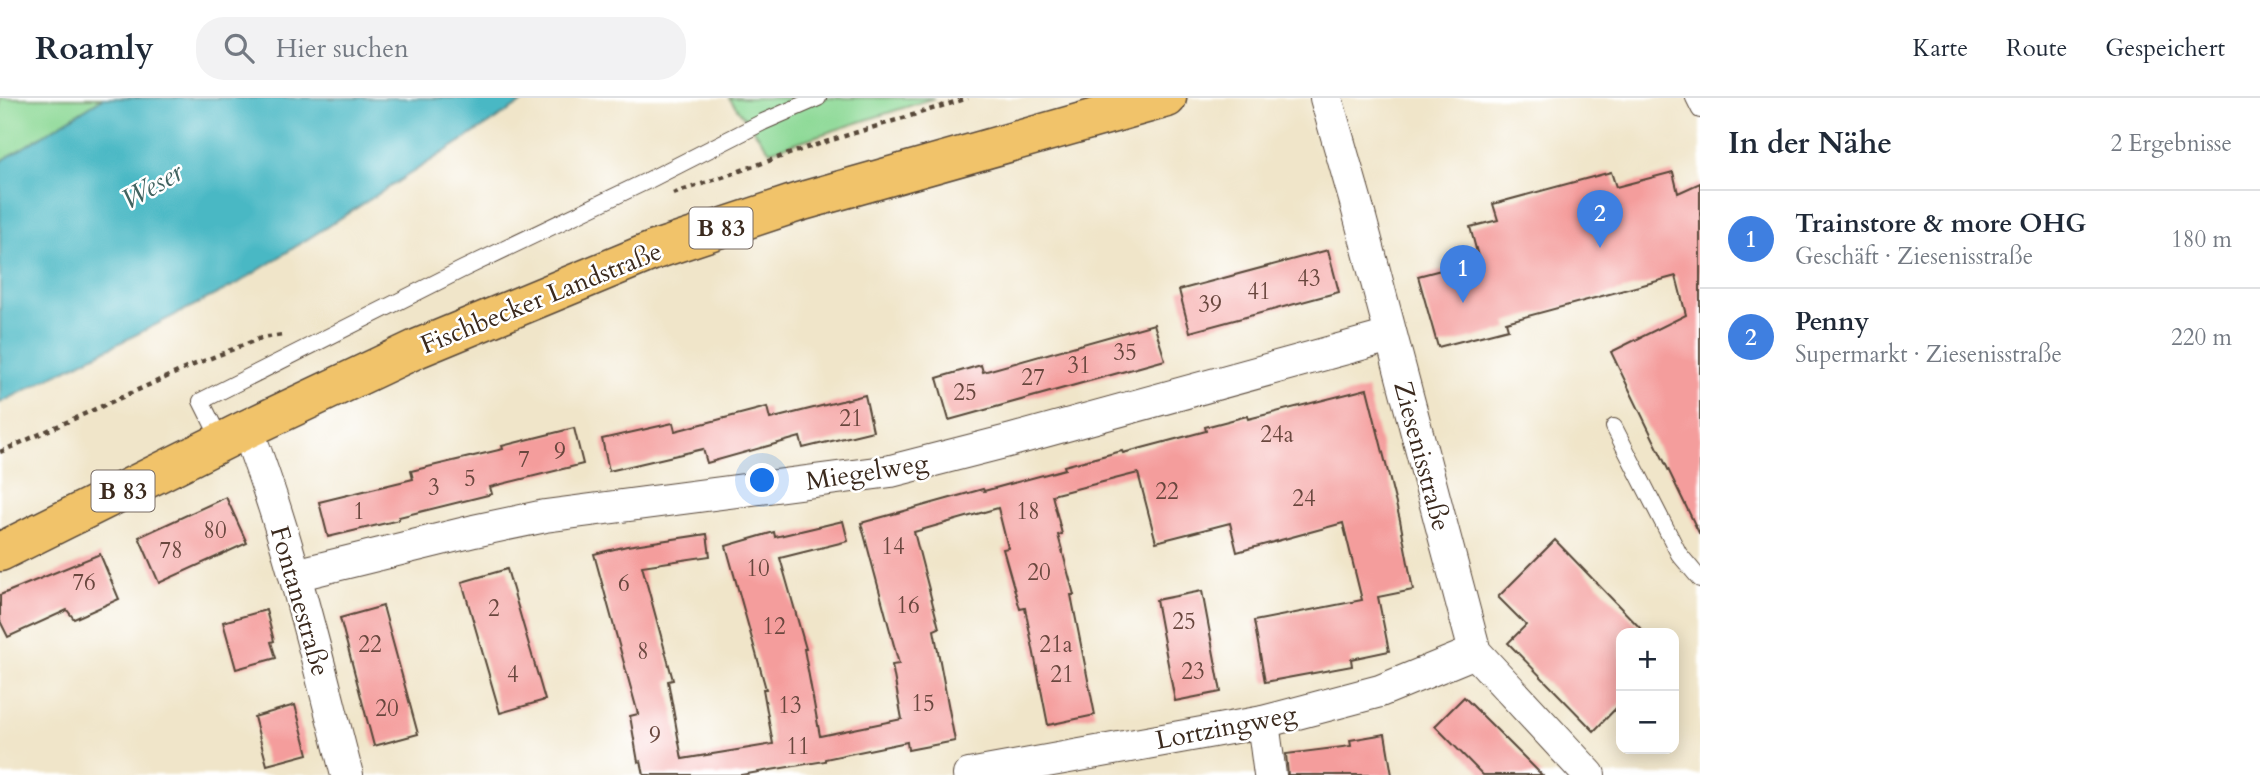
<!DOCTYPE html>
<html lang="de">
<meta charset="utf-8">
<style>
body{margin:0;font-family:Cardo,serif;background:#f2f2f3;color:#1f2937}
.controls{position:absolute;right:21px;bottom:21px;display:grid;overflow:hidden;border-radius:14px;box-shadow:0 4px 18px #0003}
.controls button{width:63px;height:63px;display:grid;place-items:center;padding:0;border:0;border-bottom:2px solid #e0e1e3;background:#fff;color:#1f2937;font:35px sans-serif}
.you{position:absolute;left:763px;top:383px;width:24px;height:24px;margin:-18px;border:5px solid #fff;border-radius:50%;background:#1a73e8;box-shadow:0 0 0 10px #1a73e833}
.badge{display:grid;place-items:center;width:46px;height:46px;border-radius:50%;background:#2563eb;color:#fff;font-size:23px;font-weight:700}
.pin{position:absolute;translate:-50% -58px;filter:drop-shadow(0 2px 4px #0008)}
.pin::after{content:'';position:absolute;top:37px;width:24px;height:21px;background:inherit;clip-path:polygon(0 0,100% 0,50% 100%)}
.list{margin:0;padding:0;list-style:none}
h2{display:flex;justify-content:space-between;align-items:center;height:91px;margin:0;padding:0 28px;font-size:30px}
h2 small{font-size:23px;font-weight:400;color:#747a83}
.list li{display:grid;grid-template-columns:46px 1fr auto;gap:21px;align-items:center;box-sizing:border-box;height:98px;padding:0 28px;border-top:2px solid #e0e1e3}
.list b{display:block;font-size:26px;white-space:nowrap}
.list p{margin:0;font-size:23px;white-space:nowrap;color:#747a83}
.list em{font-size:23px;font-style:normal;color:#747a83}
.icon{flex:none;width:38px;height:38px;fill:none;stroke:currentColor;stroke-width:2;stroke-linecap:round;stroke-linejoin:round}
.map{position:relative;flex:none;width:1700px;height:677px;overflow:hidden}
header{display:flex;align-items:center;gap:42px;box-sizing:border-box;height:98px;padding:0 35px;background:#fff;border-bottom:2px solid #e0e1e3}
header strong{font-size:33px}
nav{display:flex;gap:38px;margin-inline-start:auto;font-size:24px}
.search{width:490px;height:63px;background:#f2f2f3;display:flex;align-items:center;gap:18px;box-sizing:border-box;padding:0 24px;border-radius:28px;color:#747a83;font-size:26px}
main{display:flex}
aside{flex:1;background:#fff}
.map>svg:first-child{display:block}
.green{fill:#8dd996;stroke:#64825a;stroke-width:2}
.water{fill:#4ab8c4;stroke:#427171;stroke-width:2}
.building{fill:#f49d9c}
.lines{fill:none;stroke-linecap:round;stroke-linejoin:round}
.service-casing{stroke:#564638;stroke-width:18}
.minor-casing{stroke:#564638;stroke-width:34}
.primary-casing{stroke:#564638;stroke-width:41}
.path{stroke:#564638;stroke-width:4.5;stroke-dasharray:5 5;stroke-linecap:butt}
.service{stroke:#fff;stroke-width:16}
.minor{stroke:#fff;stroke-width:32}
.primary{stroke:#f1c36a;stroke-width:38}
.labels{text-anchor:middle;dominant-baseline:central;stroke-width:5;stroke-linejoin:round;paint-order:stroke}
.number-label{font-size:23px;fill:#69473e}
.shield{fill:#fff;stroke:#766a62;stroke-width:2}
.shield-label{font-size:24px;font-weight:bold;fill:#3b2a1e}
.street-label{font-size:26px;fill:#3b2a1e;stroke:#fff}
.water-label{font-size:28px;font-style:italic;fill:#416360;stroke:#fff}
</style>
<header>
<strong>Roamly</strong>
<div class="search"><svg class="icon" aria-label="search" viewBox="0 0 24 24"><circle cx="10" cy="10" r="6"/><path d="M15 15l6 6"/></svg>Hier suchen</div>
<nav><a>Karte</a><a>Route</a><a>Gespeichert</a></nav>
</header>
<main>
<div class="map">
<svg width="1700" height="677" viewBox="0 0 1700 677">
<rect width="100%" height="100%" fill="#fff"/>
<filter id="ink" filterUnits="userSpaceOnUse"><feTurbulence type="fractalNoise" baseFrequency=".0143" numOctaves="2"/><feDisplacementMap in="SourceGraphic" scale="14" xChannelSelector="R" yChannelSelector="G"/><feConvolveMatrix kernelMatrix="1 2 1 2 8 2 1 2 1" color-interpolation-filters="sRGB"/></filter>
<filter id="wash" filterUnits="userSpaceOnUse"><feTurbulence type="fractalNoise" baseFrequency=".00686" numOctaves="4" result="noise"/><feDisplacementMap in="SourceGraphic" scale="28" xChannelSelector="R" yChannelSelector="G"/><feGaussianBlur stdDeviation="1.57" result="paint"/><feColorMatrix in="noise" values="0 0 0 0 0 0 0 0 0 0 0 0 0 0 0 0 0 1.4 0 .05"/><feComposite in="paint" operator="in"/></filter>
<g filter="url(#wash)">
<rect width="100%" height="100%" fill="#f0e5c9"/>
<g class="green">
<path d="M 0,0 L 103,0 L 0,64 Z"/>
<path d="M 729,0 L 934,0 L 770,53 Z"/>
</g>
<path class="water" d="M 103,0 L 529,0 L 237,186 L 0,305 L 0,64 Z"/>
<g id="blocks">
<g class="building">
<path d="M 1611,74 L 1616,89 L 1673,74 L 1678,95 L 1700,85 L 1700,437 L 1611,254 L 1686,217 L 1676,178 L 1506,224 L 1508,231 L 1438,249 L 1418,178 L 1479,162 L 1470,129 L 1498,122 L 1493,106 Z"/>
<path d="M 1328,152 L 1339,194 L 1190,234 L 1179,192 Z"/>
<path d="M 1154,226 L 1165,262 L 949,322 L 937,280 L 981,267 L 983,274 Z"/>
<path d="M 1367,291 L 1400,422 L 1413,492 L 1378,499 L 1389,553 L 1351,561 L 1352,568 L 1265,584 L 1254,523 L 1362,502 L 1343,425 L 1237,454 L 1230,425 L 1156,444 L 1138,375 L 1052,397 L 1062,436 L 1058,437 L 1074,497 L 1071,497 L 1095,617 L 1048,627 L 1025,510 L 1020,511 L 1003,451 L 1008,450 L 998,410 L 914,434 L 939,530 L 934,532 L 955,643 L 908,652 L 907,644 L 825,661 L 825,663 L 741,677 L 644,677 L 641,663 L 638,664 L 630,618 L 638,616 L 594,456 L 627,448 L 707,436 L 710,458 L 642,468 L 673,582 L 668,583 L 682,661 L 773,646 L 763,591 L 766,591 L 726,448 L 774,434 L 775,439 L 843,423 L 848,443 L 780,460 L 806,551 L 804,551 L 820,638 L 902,621 L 892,567 L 899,566 L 861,425 L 983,391 L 984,393 L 1065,371 L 1064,368 L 1122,353 L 1123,355 L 1206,333 L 1205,329 L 1247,318 L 1248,321 Z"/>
<path d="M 865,297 L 873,333 L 803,350 L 800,339 L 707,365 L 703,351 L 609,373 L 602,341 L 673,325 L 675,333 L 767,309 L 770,321 Z"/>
<path d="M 574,330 L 583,366 L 490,389 L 492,396 L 399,419 L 399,422 L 328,439 L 319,404 L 413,381 L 411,373 L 503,351 L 502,348 Z"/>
<path d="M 226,399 L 247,445 L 159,485 L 139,439 Z"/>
<path d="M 1555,442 L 1645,535 L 1621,535 L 1621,605 L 1594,633 L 1508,545 L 1526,527 L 1498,499 Z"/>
<path d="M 100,456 L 119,501 L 74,521 L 67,512 L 8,539 L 0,523 L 0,497 Z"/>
<path d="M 507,471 L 545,602 L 500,615 L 462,484 Z"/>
<path d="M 1202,493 L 1221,594 L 1175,603 L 1156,502 Z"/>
<path d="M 383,508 L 418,636 L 374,648 L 340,520 Z"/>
<path d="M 266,512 L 274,543 L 271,544 L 276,560 L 236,571 L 223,524 Z"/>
<path d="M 1464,599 L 1542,677 L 1483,677 L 1435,628 Z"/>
<path d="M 295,607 L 308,656 L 267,667 L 254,619 Z"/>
<path d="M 1385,636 L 1392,677 L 1288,677 L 1286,656 L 1351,648 L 1350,642 Z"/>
</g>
</g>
</g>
<g filter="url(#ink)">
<use href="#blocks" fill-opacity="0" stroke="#564638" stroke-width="2"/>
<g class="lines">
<defs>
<g id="service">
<path d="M 1694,0 L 1700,12"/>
<path d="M 1614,329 L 1679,456 L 1700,481"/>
<path d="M 221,343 L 201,303 L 463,171 L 649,82 L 763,24 L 818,0"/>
</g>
<g id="minor">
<path d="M 1326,0 L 1355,101 L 1475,554 L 1589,677"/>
<path d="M 247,331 C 290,443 317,561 347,677"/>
<path d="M 295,477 L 474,433 L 545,418 L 891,373 L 1012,342 L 1390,238"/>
<path d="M 1263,624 L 1270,677"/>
<path d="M 969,677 L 1263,624 L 1380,593 L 1475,554"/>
</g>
<path id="primary" d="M 0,454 L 247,331 L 416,251 L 655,152 L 799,104 L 1167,0"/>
</defs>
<use href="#service" class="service-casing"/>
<use href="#minor" class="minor-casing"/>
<use href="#primary" class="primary-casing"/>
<g class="path">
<path d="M 673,96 L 806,50 L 968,0"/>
<path d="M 0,354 L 191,268 L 261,240 L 283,237"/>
</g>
<use href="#service" class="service"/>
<use href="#minor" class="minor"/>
<use href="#primary" class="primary"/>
</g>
</g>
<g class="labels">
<g class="number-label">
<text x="1309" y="180">43</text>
<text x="1259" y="193">41</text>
<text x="1210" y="206">39</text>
<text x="1125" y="254">35</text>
<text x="1079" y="267">31</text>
<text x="1033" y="279">27</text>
<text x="965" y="294">25</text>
<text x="851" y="320">21</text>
<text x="1277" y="336">24a</text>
<text x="560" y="353">9</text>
<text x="524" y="361">7</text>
<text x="470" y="380">5</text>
<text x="434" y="389">3</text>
<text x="1167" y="393">22</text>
<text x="1304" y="400">24</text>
<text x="359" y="413">1</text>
<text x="1028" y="413">18</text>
<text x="215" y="432">80</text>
<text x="893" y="448">14</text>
<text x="171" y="452">78</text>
<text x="758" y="470">10</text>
<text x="1039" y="474">20</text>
<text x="84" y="484">76</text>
<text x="624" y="485">6</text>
<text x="908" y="507">16</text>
<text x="494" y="510">2</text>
<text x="1184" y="523">25</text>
<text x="774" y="528">12</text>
<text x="370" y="546">22</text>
<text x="1056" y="546">21a</text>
<text x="643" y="553">8</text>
<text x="1193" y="573">23</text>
<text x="513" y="576">4</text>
<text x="1062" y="576">21</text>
<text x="923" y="605">15</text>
<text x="790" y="607">13</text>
<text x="387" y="610">20</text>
<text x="655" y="637">9</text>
<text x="798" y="648">11</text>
</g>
<g class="shield">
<rect x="689.5" y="109.5" width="63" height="41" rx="5"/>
<rect x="91.5" y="372.5" width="63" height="41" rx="5"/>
</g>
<g class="shield-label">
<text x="721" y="130">B 83</text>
<text x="123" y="393">B 83</text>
</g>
<g class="street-label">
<text transform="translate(541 200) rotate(-22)">Fischbecker Landstraße</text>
<text transform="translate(1422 358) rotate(75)">Ziesenisstraße</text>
<text transform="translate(867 374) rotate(-9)">Miegelweg</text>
<text transform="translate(300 503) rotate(74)">Fontanestraße</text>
<text transform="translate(1226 629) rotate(-11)">Lortzingweg</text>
</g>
<g class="water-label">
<text transform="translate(152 88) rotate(-30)">Weser</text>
</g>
</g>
</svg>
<div class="controls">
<button>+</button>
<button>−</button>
</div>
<div class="you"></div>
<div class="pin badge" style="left:1463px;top:205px;background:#3f7fe0">1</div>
<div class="pin badge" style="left:1600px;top:150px;background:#3f7fe0">2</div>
</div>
<aside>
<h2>In der Nähe<small>2 Ergebnisse</small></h2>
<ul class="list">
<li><span class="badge" style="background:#3f7fe0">1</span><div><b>Trainstore &amp; more OHG</b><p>Geschäft · Ziesenisstraße</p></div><em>180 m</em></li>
<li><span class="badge" style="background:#3f7fe0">2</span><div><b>Penny</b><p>Supermarkt · Ziesenisstraße</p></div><em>220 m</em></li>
</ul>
</aside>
</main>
